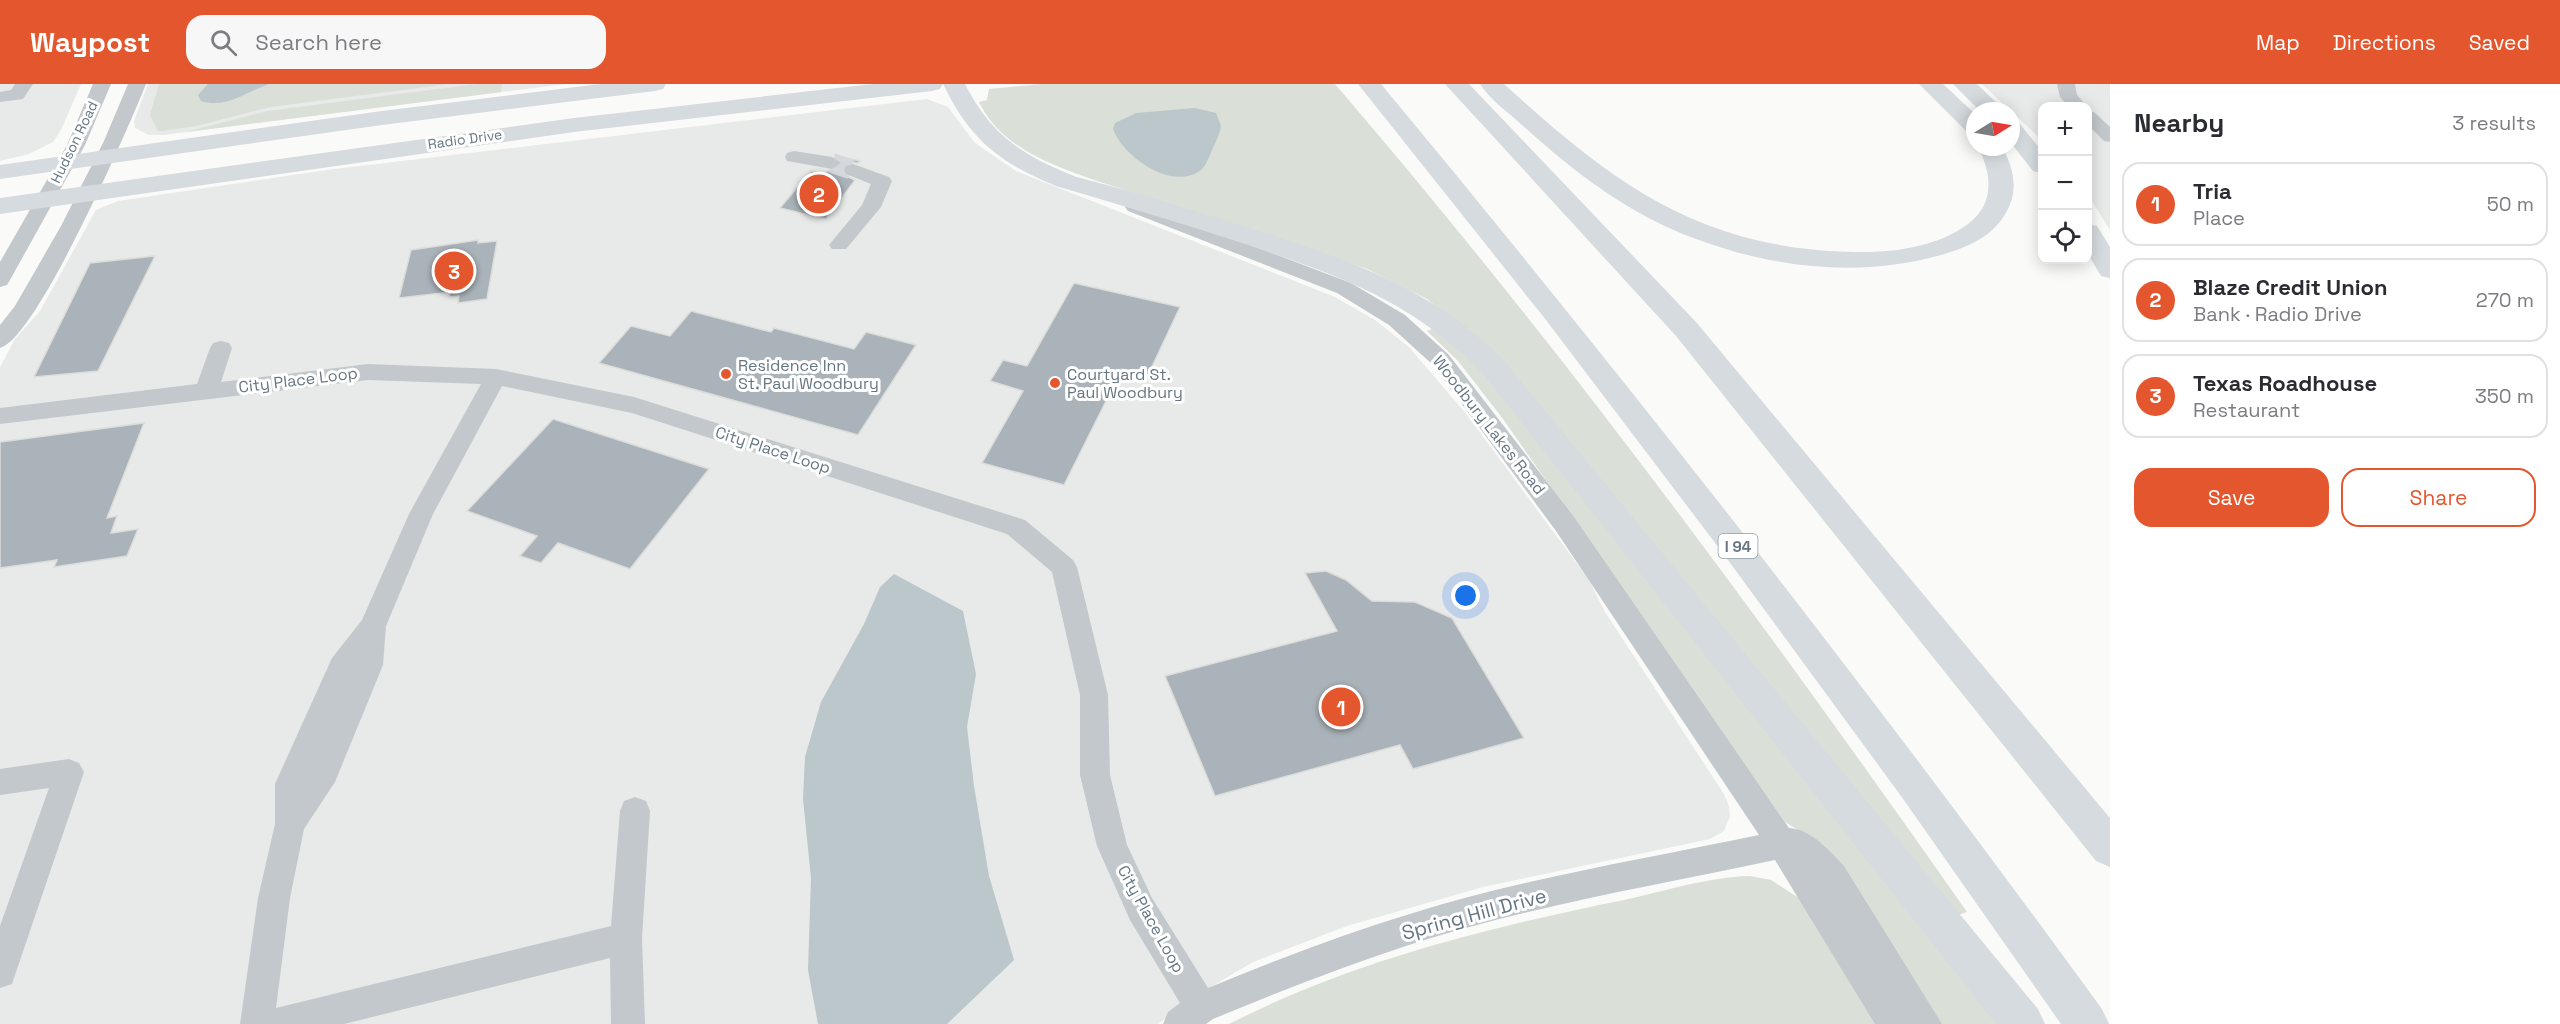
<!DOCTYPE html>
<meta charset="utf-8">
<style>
body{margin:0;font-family:"Space Grotesk",sans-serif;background:#f7f7f7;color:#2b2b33}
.controls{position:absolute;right:18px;top:18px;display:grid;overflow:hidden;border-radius:12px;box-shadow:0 3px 15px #0003}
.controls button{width:54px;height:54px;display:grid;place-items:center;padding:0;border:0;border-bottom:2px solid #e1e1e2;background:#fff;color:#2b2b33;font:30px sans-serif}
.compass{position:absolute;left:1966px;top:18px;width:54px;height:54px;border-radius:50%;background:#fff;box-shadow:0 3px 15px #0003;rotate:79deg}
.you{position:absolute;left:1466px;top:512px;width:21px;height:21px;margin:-15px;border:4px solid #fff;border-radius:50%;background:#1a73e8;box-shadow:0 0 0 9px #1a73e833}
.badge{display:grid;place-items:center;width:39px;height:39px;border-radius:50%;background:#e4572e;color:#fff;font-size:20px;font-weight:700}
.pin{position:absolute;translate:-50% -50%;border:3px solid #fff;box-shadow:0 2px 6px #0006}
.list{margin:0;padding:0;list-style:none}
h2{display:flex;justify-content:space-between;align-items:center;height:78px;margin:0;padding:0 24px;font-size:26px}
h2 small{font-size:20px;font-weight:400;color:#7c7c81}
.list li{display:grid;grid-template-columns:39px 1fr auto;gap:18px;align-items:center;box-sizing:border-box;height:84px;margin:0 12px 12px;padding:0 12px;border:2px solid #e1e1e2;border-radius:18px}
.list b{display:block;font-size:22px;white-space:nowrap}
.list p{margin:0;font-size:20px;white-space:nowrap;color:#7c7c81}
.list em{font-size:20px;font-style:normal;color:#7c7c81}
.actions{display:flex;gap:12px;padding:18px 24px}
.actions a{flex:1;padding:14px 0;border:2px solid #e4572e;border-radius:18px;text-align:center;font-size:21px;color:#e4572e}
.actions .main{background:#e4572e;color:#fff}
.icon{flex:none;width:33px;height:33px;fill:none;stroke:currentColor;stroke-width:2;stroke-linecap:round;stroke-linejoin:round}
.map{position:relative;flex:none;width:2110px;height:940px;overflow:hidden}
header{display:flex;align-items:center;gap:36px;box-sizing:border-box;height:84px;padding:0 30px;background:#e4572e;color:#fff}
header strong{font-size:28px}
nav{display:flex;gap:33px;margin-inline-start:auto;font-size:21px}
.search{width:420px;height:54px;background:#f7f7f7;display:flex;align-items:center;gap:15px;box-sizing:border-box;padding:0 21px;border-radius:18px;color:#7c7c81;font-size:22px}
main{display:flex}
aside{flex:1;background:#fff}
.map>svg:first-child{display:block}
.built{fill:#e8e9e9}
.green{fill:#dadfd7}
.water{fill:#bbc7cb}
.building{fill:#aab3b9;stroke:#dcdcda;stroke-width:1.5}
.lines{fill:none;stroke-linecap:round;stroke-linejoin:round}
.minor-tunnel{stroke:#d5d9db;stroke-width:20;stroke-dasharray:20 10;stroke-linecap:butt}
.minor{fill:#c3c8cc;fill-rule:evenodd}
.major{fill:#d6dbdf;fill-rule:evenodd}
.highway{fill:#d6dbdf;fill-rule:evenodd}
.poi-dot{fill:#e4572e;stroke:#fff;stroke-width:2}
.labels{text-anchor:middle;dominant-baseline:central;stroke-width:6;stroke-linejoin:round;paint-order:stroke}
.far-street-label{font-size:14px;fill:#657683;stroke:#fff}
.shield{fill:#fff;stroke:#939fa8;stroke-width:1.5}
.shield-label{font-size:15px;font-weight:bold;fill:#657683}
.poi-label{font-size:16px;fill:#657683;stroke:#fff;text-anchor:start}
.street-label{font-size:16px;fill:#657683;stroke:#fff}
.near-street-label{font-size:20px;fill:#657683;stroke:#fff}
</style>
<header>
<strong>Waypost</strong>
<div class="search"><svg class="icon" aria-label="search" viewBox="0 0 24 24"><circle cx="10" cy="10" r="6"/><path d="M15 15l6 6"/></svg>Search here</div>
<nav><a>Map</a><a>Directions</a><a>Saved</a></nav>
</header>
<main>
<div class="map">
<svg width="2110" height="940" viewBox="0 0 2110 940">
<rect width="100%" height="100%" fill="#fafaf8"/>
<g class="built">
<path d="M 0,0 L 81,0 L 61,46 L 53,58 L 29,70 L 0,77 Z"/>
<path d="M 148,0 L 565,0 L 164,51 L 149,51 L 135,44 L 134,37 Z"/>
<path d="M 1982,0 L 2110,0 L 2110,146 L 2088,111 L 2088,22 L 2042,22 L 2042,56 Z"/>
<path d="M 927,15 L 948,23 L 975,59 L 1016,87 L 1335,213 L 1375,236 L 1409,263 L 1467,331 L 1589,496 L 1605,528 L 1724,710 L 1729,722 L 1730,732 L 1724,747 L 1710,755 L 1483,803 L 1347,842 L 1253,878 L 1199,910 L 1158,940 L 0,940 L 0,283 L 15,255 L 40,227 L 96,126 L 118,117 L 334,85 Z"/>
</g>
<g class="green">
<path d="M 159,0 L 449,0 L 270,23 L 196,42 L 162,47 L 158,47 L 150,31 Z"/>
<path d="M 477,0 L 502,0 L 501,8 L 186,48 L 268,27 Z"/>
<path d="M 1041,0 L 1335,0 C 1562,264 1767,543 1967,828 L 1955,832 L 1481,258 L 1427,215 L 1367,185 L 1097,97 C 1052,81 1001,64 979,18 L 987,16 L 989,5 Z"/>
<path d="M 1439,242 L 1468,270 L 2003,940 L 1937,940 L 1813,755 L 1785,738 L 1503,335 L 1458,277 L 1427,247 Z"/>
<path d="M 1750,792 L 1771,796 L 1799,814 L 1881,940 L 1229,940 C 1352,877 1490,843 1624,816 C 1665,807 1708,793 1750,792 Z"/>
</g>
<g class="water">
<path d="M 208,0 L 269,0 C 245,8 227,25 201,17 L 198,11 Z"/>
<path d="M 1195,24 L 1216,29 L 1221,42 C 1220,50 1216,57 1213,64 C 1210,70 1207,80 1202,85 C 1174,109 1123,73 1113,45 L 1115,39 L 1136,29 Z"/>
<path d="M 894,490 L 963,527 L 976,590 L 967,643 L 974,702 L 989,792 L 1014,876 L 947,940 L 818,940 L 808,886 L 811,794 L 803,715 L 805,673 L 821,618 L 864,540 L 880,503 Z"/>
</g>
<g class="building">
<path d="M 836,72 L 860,77 L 858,79 L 852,78 L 844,81 L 844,91 L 855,96 L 826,135 L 780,124 L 811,87 L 824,89 L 842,81 L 843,78 Z"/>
<path d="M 478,156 L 478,159 L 497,157 L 487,215 L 458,219 L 459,212 L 449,213 L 450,208 L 399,214 L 411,166 Z"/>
<path d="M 155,172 L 98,287 L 34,293 L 90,179 Z"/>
<path d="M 1074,199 L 1180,223 L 1148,291 L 1122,285 L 1064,401 L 982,379 L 1023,307 L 990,297 L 1003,276 L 1027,282 Z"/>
<path d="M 691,227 L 771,248 L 774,244 L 854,265 L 866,248 L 916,261 L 858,351 L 599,279 L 631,242 L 670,252 Z"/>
<path d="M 553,335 L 709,385 L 630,485 L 558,459 L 541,479 L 520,472 L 537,452 L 467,427 Z"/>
<path d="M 144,339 L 107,434 L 117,432 L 111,449 L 138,445 L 127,472 L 54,483 L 57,476 L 0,484 L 0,358 Z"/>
<path d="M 1326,487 L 1346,496 L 1372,517 L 1415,518 L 1452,534 L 1524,654 L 1413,685 L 1400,661 L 1215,712 L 1165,592 L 1337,547 L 1305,489 Z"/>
</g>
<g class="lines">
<path class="minor-tunnel" d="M 832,79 L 853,86"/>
<g class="minor">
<path d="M 15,0 L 33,0 L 23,15 L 0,18 L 0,8 L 11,6 Z"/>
<path d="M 93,0 L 111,0 L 85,61 L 10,196 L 7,201 L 0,203 L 0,178 L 67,61 Z"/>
<path d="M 128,0 L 146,0 C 129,43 37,254 0,264 L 0,241 L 15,222 L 61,142 L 104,57 Z"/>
<path d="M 2057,0 L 2075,0 L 2077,11 L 2087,22 L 2068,22 L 2060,13 Z"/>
<path d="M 2088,27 L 2094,28 L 2110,43 L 2110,58 L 2104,57 L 2088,41 Z"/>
<path d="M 794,67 L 832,73 L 841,79 L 832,85 L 787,77 L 785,73 L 787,69 Z"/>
<path d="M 853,80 L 889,93 L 892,97 L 881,123 L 846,165 L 832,165 L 829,161 L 862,121 L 871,100 L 846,90 L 844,86 L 846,82 Z"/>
<path d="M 1135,117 L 1351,199 L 1405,231 L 1449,271 L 1574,433 L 1789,744 C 1811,745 1830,767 1844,782 L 1942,940 L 1875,940 L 1775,776 C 1654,802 1530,822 1412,860 C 1345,882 1278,908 1213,935 L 1206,940 L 1163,940 L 1168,928 L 1180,919 L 1130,836 L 1097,762 L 1080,691 L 1080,611 L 1052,488 L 1007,450 L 632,329 L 502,302 L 433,430 L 386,542 L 383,581 L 335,698 L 304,745 L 290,814 L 276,924 L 611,842 L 620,727 L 624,717 L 635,713 L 646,717 L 650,727 L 642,854 L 645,940 L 611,940 L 610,874 L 344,940 L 240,940 L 258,814 L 275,740 L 275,700 L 332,574 L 362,536 L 409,430 L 481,300 L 368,296 L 0,340 L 0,324 L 197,300 L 210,264 L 213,259 L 221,257 L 229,259 L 232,264 L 221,298 L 368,280 L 496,285 L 634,313 L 1025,436 L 1073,476 L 1077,483 L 1108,611 L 1110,691 L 1127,761 L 1152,814 L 1208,904 C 1275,876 1344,850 1413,829 C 1526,794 1644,775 1759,751 L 1556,447 L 1433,281 L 1389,241 L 1337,209 L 1128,127 L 1125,123 L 1128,119 Z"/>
<path d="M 69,675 L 79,679 L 84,688 L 16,888 L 12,900 L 0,904 L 0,842 L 49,704 L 0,711 L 0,685 Z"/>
</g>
<g class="major">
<path d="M 600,0 L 666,0 L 663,5 L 655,7 L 382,41 L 0,95 L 0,81 L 382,27 Z"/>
<path d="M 873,0 L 965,0 C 991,51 1022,71 1074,92 L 1077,97 L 1074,102 L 1065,104 L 1056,102 C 1000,79 970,56 943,0 L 940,5 L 932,7 L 574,48 L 0,130 L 0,114 L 574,34 Z"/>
</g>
<g class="highway">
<path d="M 1358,0 L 1381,0 C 1631,301 1872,609 2102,925 L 2109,940 L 2061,940 L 1901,712 L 1725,472 L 1546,236 Z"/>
<path d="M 1445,0 L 1469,0 L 1696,238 L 2110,734 L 2110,783 L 2096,777 L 1676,252 Z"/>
<path d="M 1480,0 L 1504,0 C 1614,100 1699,165 1855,168 C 1892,169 1938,163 1968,140 C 1995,120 1992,90 1978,63 L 2002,63 C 2016,88 2019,111 2002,135 C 1987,156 1964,164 1941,171 C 1859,194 1774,184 1696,155 C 1628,130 1575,89 1522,41 C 1508,28 1490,16 1480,0 Z"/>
<path d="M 1919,0 L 1943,0 L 1975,30 L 1975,50 L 1967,48 Z"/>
<path d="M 1953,0 L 1977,0 L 2005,27 L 1980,27 Z"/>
<path d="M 2011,37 L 2019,39 L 2042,67 L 2042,89 L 2033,87 L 2011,59 Z"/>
<path d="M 1065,90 C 1122,104 1179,122 1236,140 C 1339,173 1426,198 1504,277 L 2038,925 L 2045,940 L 1996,940 L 1484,291 C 1413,217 1342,193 1248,161 C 1184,140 1120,121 1056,102 L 1053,97 L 1056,92 Z"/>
<path d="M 2088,140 L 2097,142 L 2110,163 L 2110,194 L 2101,192 L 2088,170 Z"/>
</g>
</g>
<g class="poi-dot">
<circle cx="726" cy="290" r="6"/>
<circle cx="1055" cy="299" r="6"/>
</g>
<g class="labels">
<g class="far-street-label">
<text transform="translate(465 55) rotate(-8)">Radio Drive</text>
<text transform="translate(74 58) rotate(-64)">Hudson Road</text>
</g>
<rect class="shield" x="1718.5" y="450" width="39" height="24" rx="4.5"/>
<g class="shield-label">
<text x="1738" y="462">I 94</text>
</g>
<g class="poi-label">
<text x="738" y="281">Residence Inn<tspan x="738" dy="18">St. Paul Woodbury</tspan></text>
<text x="1067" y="290">Courtyard St.<tspan x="1067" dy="18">Paul Woodbury</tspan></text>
</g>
<g class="street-label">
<text transform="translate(298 296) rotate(-7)">City Place Loop</text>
<text transform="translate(1489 341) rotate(52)">Woodbury Lakes Road</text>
<text transform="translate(773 366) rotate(18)">City Place Loop</text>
<text transform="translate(1151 835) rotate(61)">City Place Loop</text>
</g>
<g class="near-street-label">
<text transform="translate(1474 830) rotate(-15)">Spring Hill Drive</text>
</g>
</g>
</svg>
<div class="controls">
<button>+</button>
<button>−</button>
<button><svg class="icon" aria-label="locate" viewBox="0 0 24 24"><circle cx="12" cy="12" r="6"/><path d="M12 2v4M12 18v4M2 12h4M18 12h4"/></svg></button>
</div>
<svg class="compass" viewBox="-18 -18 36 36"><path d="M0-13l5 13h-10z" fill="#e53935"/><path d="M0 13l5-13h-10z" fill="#7c7c81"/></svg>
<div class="you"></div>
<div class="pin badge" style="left:1341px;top:623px">1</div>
<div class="pin badge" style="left:819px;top:110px">2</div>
<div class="pin badge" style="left:454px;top:187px">3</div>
</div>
<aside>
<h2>Nearby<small>3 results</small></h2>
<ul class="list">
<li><span class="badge">1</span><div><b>Tria</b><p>Place</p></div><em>50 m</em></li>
<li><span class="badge">2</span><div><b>Blaze Credit Union</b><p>Bank · Radio Drive</p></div><em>270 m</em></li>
<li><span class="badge">3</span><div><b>Texas Roadhouse</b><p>Restaurant</p></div><em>350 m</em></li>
</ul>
<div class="actions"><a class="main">Save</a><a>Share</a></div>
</aside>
</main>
